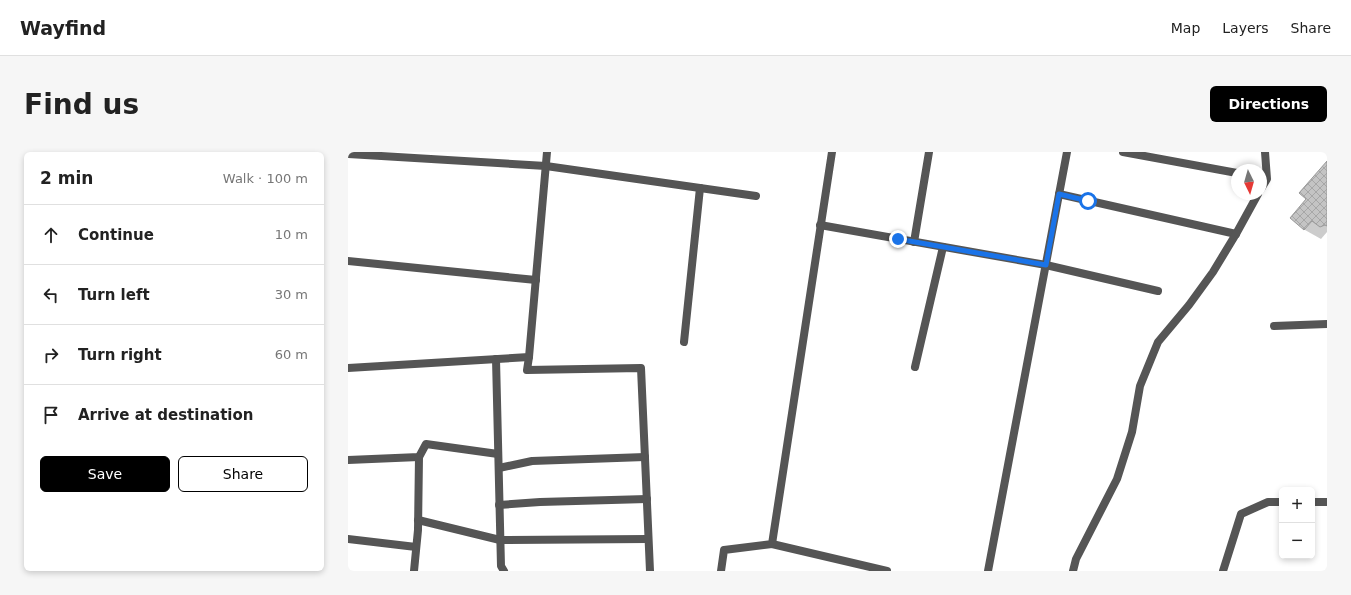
<!DOCTYPE html>
<meta charset="utf-8">
<style>
body{margin:0;font-family:"DejaVu Sans",sans-serif;background:#f6f6f6;color:#222}
.controls{position:absolute;right:12px;bottom:12px;display:grid;overflow:hidden;border-radius:6px;box-shadow:0 2px 6px #0003}
.controls button{width:36px;height:36px;display:grid;place-items:center;padding:0;border:0;border-bottom:1px solid #e0e0e0;background:#fff;color:#222;font:20px sans-serif}
.compass{position:absolute;left:883px;top:12px;width:36px;height:36px;border-radius:50%;background:#fff;box-shadow:0 2px 6px #0003;rotate:175deg}
.stop{position:absolute;width:12px;height:12px;margin:-9px;border:3px solid #1a73e8;border-radius:50%;background:#fff}
.stop.end{background:#1a73e8;border-color:#fff;box-shadow:0 1px 4px #0008}
.list{margin:0;padding:0;list-style:none}
h2{display:flex;justify-content:space-between;align-items:center;height:52px;margin:0;padding:0 16px;font-size:17px}
h2 small{font-size:13px;font-weight:400;color:#767676}
.list li{display:grid;grid-template-columns:26px 1fr auto;gap:12px;align-items:center;box-sizing:border-box;height:60px;padding:0 16px;border-top:1px solid #e0e0e0}
.list b{display:block;font-size:15px;white-space:nowrap}
.list em{font-size:13px;font-style:normal;color:#767676}
.actions{display:flex;gap:8px;padding:12px 16px}
.actions a{flex:1;padding:9px 0;border:1px solid #000;border-radius:6px;text-align:center;font-size:14px;color:#000}
.actions .main{background:#000;color:#fff}
.icon{flex:none;width:22px;height:22px;fill:none;stroke:currentColor;stroke-width:2;stroke-linecap:round;stroke-linejoin:round}
.map{position:relative;flex:none;width:979px;height:419px;overflow:hidden;border-radius:6px}
header{display:flex;align-items:center;gap:24px;box-sizing:border-box;height:56px;padding:0 20px;background:#fff;border-bottom:1px solid #e0e0e0}
header strong{font-size:19px}
nav{display:flex;gap:22px;margin-inline-start:auto;font-size:14px}
.intro{display:flex;align-items:center;justify-content:space-between;box-sizing:border-box;height:96px;padding:0 24px}
h1{margin:0;font-size:28px}
.button{padding:10px 18px;border-radius:6px;background:#000;color:#fff;font-size:14px;font-weight:700}
main{display:flex;gap:24px;padding:0 24px}
aside{flex:1;background:#fff;border-radius:6px;box-shadow:0 2px 6px #0003}
.map>svg:first-child{display:block}
.shadow{fill:#0003}
.building{fill:url(#building-cross-hatch);stroke:#999}
.lines{fill:none;stroke-linecap:round;stroke-linejoin:round}
.minor{stroke:#555;stroke-width:8}
.route{stroke:#1a73e8;stroke-width:5}
</style>
<header>
<strong>Wayfind</strong>
<nav><a>Map</a><a>Layers</a><a>Share</a></nav>
</header>
<div class="intro"><h1>Find us</h1><a class="button">Directions</a></div>
<main>
<aside>
<h2>2 min<small>Walk · 100 m</small></h2>
<ul class="list">
<li><svg class="icon" aria-label="ahead" viewBox="0 0 24 24"><path d="M12 20V5M6 11l6-6 6 6"/></svg><div><b>Continue</b></div><em>10 m</em></li>
<li><svg class="icon" aria-label="left" viewBox="0 0 24 24"><path d="M17 20v-9H6M10 6l-5 5 5 5"/></svg><div><b>Turn left</b></div><em>30 m</em></li>
<li><svg class="icon" aria-label="right" viewBox="0 0 24 24"><path d="M7 20v-9h11M14 6l5 5-5 5"/></svg><div><b>Turn right</b></div><em>60 m</em></li>
<li><svg class="icon" aria-label="arrive" viewBox="0 0 24 24"><path d="M6 21V4h12l-3 4 3 4H6"/></svg><div><b>Arrive at destination</b></div></li>
</ul>
<div class="actions"><a class="main">Save</a><a>Share</a></div>
</aside>
<div class="map">
<svg width="979" height="419" viewBox="0 0 979 419">
<defs>
<pattern id="building-cross-hatch" width="8" height="8" patternUnits="userSpaceOnUse"><rect width="8" height="8" fill="#c4c4c4"/><path d="M0 0l8 8M0 8l8-8" fill="none" stroke="#a7a7a7"/></pattern>
</defs>
<rect width="100%" height="100%" fill="#fff"/>
<path class="shadow" d="M 979,10 L 979,80 L 973,87 L 957,78 L 943,66 L 960,47 Z"/>
<path class="building" d="M 979,9 L 979,74 L 977,73 L 972,75 L 964,69 L 956,78 L 942,66 L 958,47 L 951,41 Z"/>
<g class="lines">
<g class="minor">
<path d="M 775,0 L 889,21"/>
<path d="M 0,2 L 198,14 L 408,44"/>
<path d="M 913,37 L 919,27 L 917,0"/>
<path d="M 711,42 L 888,82"/>
<path d="M 472,73 L 698,113 L 810,139"/>
<path d="M 566,90 L 581,0"/>
<path d="M 0,109 L 188,128"/>
<path d="M 926,174 L 979,172"/>
<path d="M 336,190 L 352,36"/>
<path d="M 181,205 L 179,218 L 293,216 L 302,419"/>
<path d="M 148,207 L 153,414 L 156,419"/>
<path d="M 567,215 L 595,95"/>
<path d="M 0,216 L 181,205 L 199,0"/>
<path d="M 0,308 L 71,305 L 78,292 L 150,302"/>
<path d="M 151,316 L 184,309 L 297,305"/>
<path d="M 964,350 L 979,350"/>
<path d="M 151,353 L 192,350 L 299,347"/>
<path d="M 70,368 L 152,388 L 300,387"/>
<path d="M 0,387 L 68,395"/>
<path d="M 424,392 L 539,419"/>
<path d="M 66,419 L 70,378 L 71,305"/>
<path d="M 373,419 L 376,398 L 424,392 L 484,0"/>
<path d="M 640,419 L 719,0"/>
<path d="M 725,419 L 728,407 L 769,327 L 784,280 L 792,234 L 810,190 L 841,153 L 865,120 L 888,82 L 910,42"/>
<path d="M 875,419 L 893,362 L 920,350 L 934,350"/>
</g>
</g>
<g class="lines">
<path class="route" d="M 550,87 L 698,113 L 711,42 L 740,49"/>
</g>
</svg>
<div class="controls">
<button>+</button>
<button>−</button>
</div>
<svg class="compass" viewBox="-18 -18 36 36"><path d="M0-13l5 13h-10z" fill="#e53935"/><path d="M0 13l5-13h-10z" fill="#767676"/></svg>
<div class="stop" style="left:740px;top:49px"></div>
<div class="stop end" style="left:550px;top:87px"></div>
</div>
</main>
